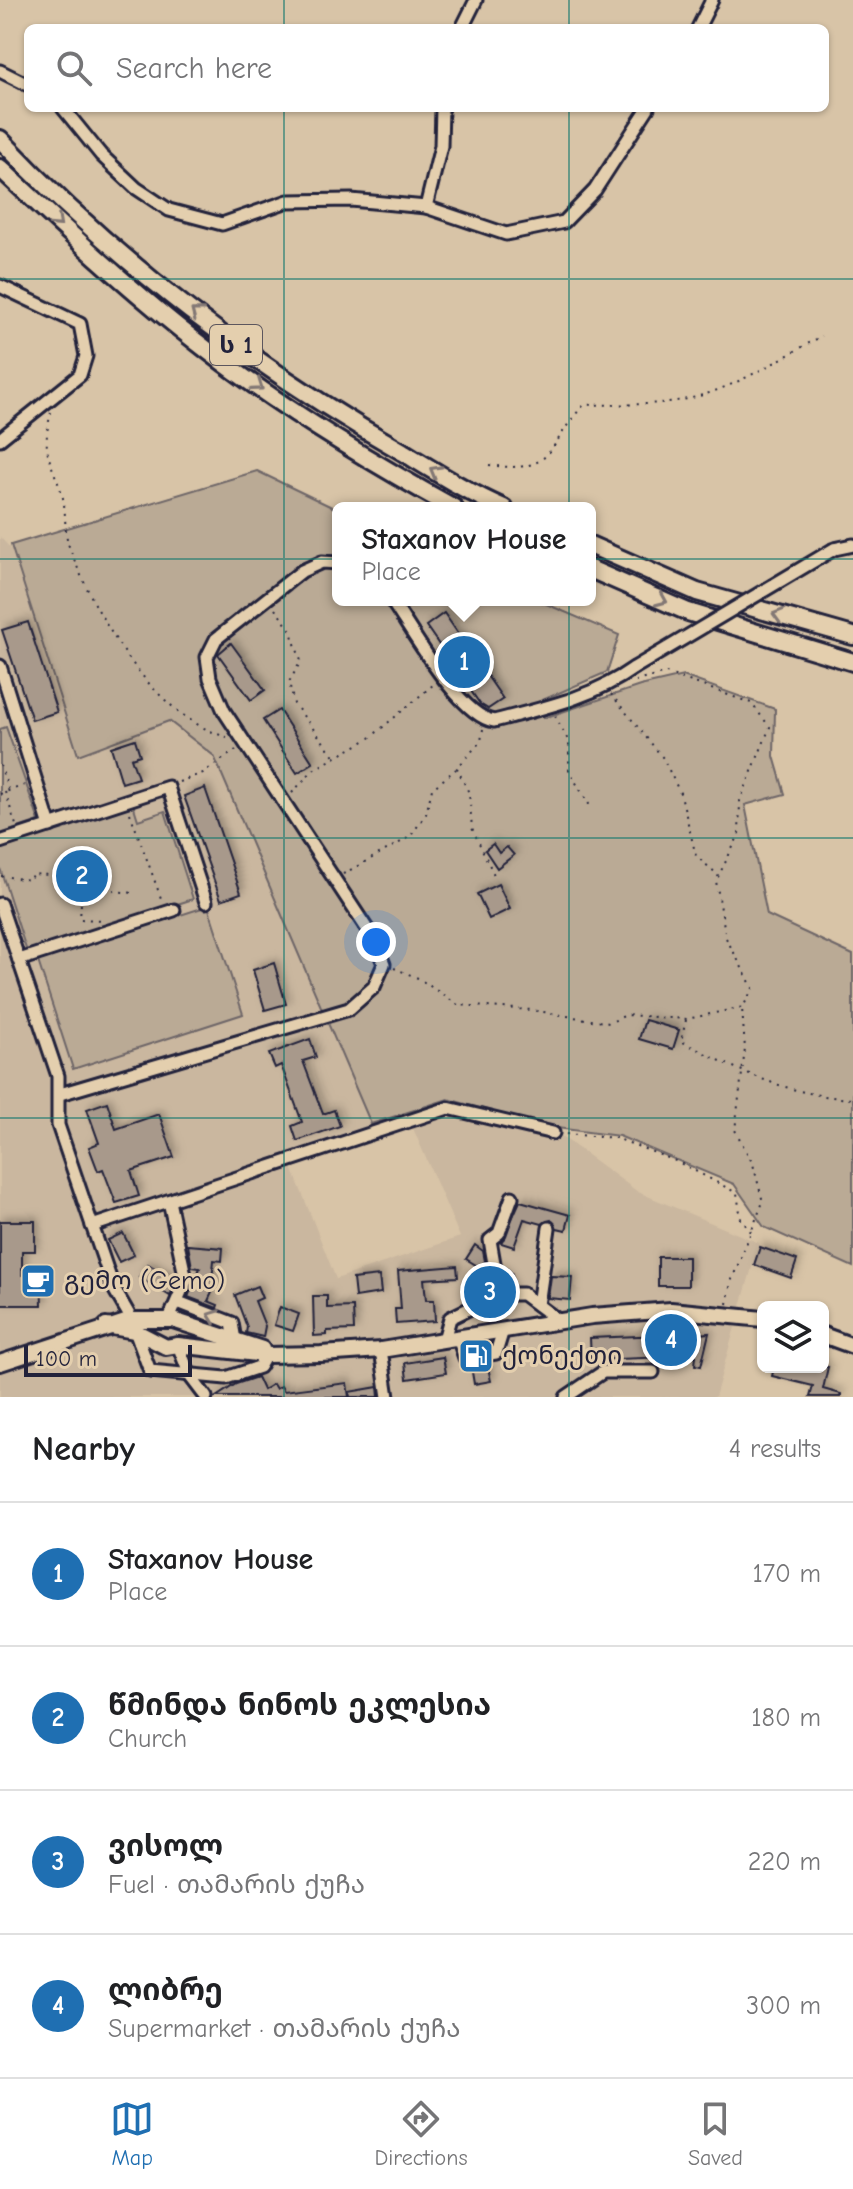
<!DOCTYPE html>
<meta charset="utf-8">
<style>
body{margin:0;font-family:"Comic Neue","Noto Sans Georgian",sans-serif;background:#f2f2f2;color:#202124}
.controls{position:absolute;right:24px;bottom:24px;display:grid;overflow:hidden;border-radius:12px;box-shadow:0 2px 6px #0004}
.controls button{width:72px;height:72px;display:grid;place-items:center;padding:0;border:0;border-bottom:2px solid #e0e0e0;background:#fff;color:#202124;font:40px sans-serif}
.scale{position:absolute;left:24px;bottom:20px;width:168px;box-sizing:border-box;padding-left:8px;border:4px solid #22223b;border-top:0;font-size:22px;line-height:28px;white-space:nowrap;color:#22223b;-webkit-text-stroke:6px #e4cfae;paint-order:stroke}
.you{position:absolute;left:376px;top:942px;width:28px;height:28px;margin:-20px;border:6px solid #fff;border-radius:50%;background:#1a73e8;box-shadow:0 0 0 12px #1a73e833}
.badge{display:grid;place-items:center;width:52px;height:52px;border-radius:50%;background:#1f6fb2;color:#fff;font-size:26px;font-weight:700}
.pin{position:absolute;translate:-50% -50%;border:4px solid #fff;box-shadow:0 2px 8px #0006}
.popup{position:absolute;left:332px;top:502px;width:264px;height:104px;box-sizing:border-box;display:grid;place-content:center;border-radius:12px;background:#fff;filter:drop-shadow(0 2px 6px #0005);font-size:26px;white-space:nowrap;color:#757577}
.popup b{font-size:30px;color:#202124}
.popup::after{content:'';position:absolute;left:50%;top:100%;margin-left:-16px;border:16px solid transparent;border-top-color:#fff}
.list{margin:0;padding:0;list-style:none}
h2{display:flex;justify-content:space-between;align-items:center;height:104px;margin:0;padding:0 32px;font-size:34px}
h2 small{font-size:26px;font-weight:400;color:#757577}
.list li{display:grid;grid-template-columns:52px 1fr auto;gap:24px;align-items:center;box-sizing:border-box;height:144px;padding:0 32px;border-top:2px solid #e0e0e0}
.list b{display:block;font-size:30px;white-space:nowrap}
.list p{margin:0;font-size:26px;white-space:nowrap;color:#757577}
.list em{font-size:26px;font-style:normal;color:#757577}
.icon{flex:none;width:44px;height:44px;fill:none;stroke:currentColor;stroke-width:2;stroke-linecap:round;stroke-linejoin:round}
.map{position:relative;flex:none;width:853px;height:1397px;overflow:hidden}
.search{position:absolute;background:#fff;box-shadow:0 2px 6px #0004;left:24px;right:24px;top:24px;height:88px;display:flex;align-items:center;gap:20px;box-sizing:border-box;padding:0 28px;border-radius:12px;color:#757577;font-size:30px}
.sheet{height:680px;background:#fff}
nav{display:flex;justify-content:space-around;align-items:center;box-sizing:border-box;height:112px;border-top:2px solid #e0e0e0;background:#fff;font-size:22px;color:#757577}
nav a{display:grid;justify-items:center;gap:4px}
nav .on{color:#1f6fb2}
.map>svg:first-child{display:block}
.built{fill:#cab79f}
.green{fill:#baaa95;stroke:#6e6668;stroke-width:2}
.building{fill:#a8998b;stroke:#22223b;stroke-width:2;filter:url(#shadow)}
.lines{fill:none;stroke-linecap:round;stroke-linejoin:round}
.minor-casing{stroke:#22223b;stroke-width:17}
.major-casing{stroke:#22223b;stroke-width:20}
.highway-casing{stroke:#22223b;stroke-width:22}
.path{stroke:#22223b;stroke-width:2;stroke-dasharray:2 6;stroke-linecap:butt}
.minor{stroke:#e4cfae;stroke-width:11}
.major{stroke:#e4cfae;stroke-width:14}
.highway{stroke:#e4cfae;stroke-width:16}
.minor-bridge-casing{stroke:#22223b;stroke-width:17;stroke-linecap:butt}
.minor-bridge{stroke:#e4cfae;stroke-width:11}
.oneway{stroke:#837874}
.grid{fill:none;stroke:#0f766e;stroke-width:2;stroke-opacity:0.55}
.labels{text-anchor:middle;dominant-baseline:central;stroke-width:6;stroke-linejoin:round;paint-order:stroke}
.shield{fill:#e4cfae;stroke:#5c565e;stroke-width:2}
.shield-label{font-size:24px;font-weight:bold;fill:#22223b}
.poi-label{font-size:26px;fill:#22223b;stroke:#e4cfae;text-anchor:start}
</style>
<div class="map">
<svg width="853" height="1397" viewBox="0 0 853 1397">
<defs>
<filter id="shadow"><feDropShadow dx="3.5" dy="-3.5" stdDeviation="4" flood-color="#0004"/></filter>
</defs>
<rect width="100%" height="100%" fill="#d8c4a7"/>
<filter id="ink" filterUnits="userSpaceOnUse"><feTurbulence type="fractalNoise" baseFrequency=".0125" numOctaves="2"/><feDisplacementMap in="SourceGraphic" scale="16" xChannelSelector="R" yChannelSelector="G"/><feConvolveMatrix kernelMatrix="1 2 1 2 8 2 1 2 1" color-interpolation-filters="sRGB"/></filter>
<g filter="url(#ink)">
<path class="built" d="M 0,537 L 169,721 L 214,756 L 377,1136 L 291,1165 L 336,1279 L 460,1237 L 406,1112 L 448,1099 L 549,1127 L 638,1192 L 759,1243 L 715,1397 L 0,1397 L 0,868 L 27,952 L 138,820 L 133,804 L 0,846 Z"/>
<g class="green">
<path d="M 257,471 L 338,510 L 338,600 L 537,600 L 619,635 L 607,672 L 540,701 L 544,718 L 640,686 L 683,676 L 775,709 L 774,756 L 785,794 L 745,805 L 767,915 L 853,955 L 853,1267 L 764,1227 L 734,1184 L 619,1136 L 549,1127 L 448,1099 L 371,1124 L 214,756 L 169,721 L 78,755 L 11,545 Z"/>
<path d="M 6,727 L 39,821 L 0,834 L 0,729 Z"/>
<path d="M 133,804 L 138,820 L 165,811 L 193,899 L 27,952 L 0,868 L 0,846 Z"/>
<path d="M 208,906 L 243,1014 L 73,1069 L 38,961 Z"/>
</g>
<g class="building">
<path d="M 444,613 L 503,699 L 488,709 L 480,704 L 426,626 Z"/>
<path d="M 28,622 L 57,712 L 32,720 L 2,630 Z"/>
<path d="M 231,643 L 265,690 L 251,700 L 218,654 Z"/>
<path d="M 279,710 L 313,763 L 297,773 L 263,720 Z"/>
<path d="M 135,739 L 140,755 L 131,758 L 138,778 L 122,783 L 111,747 Z"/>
<path d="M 205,788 L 241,893 L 221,900 L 184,796 Z"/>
<path d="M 493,844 L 499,853 L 507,847 L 514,855 L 497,868 L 485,850 Z"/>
<path d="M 72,865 L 94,867 L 91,888 L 69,885 Z"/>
<path d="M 498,884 L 510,909 L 489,919 L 477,894 Z"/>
<path d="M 274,963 L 286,1004 L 265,1010 L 253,970 Z"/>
<path d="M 645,1020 L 679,1030 L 673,1049 L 639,1039 Z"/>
<path d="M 310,1039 L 316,1057 L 303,1061 L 323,1114 L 334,1110 L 340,1126 L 297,1141 L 292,1126 L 302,1122 L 281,1065 L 275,1068 L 269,1054 Z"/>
<path d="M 107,1102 L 116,1129 L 159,1114 L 174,1157 L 131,1171 L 139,1196 L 116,1203 L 103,1169 L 98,1171 L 89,1147 L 99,1143 L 87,1109 Z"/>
<path d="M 520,1201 L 570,1215 L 566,1230 L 557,1228 L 551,1220 L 542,1224 L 524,1219 L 514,1247 L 501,1243 Z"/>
<path d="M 0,1221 L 35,1221 L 35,1251 L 22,1251 L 22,1275 L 41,1275 L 42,1305 L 0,1305 Z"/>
<path d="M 123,1233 L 134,1255 L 119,1262 L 108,1240 Z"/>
<path d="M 188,1245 L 223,1248 L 222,1261 L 214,1260 L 212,1280 L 217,1282 L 208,1301 L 218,1305 L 217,1308 L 188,1297 L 200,1268 L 192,1267 Z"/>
<path d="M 475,1245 L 483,1251 L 485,1261 L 481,1268 L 466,1259 Z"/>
<path d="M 760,1247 L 797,1260 L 791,1278 L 754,1265 Z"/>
<rect x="658" y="1257" width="30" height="29"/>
<path d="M 148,1264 L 176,1281 L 170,1296 L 139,1277 Z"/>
<path d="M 457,1266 L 458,1277 L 424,1279 L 426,1300 L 434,1300 L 435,1321 L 396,1324 L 395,1309 L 401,1309 L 398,1271 Z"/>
<path d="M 379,1276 L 381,1293 L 355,1297 L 353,1279 Z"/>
<path d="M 551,1276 L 572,1277 L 570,1300 L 548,1298 Z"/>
<path d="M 257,1286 L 262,1298 L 255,1301 L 265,1326 L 263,1337 L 246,1333 L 247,1327 L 235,1295 Z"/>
<path d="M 313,1296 L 327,1296 L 327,1308 L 353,1307 L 354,1330 L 327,1331 L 327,1335 L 314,1336 Z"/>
<path d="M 280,1307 L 299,1314 L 293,1331 L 274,1325 Z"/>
<path d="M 709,1333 L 701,1366 L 695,1365 L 696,1356 L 591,1360 L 590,1338 L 688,1334 L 688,1347 L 697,1348 L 699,1334 Z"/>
<path d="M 443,1357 L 446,1373 L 407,1379 L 405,1363 Z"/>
<path d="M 487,1363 L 491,1381 L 474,1384 L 471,1366 Z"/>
<path d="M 774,1367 L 828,1367 L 823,1389 L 841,1394 L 841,1397 L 810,1397 L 813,1386 L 772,1376 Z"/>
<path d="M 257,1377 L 263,1390 L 273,1384 L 276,1389 L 281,1386 L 284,1391 L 347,1383 L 349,1397 L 216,1397 L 236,1384 Z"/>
<path d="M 378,1387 L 379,1397 L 350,1397 L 349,1392 Z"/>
</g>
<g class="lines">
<defs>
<g id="minor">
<path d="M 462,28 L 476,0"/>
<path d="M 698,28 L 712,0"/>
<path d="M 0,71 L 28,85"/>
<path d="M 63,108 L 101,155 L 136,188 L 169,210 L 222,224 L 288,201 L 351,200 L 426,207 L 506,234 L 564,222 L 595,190 L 648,108"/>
<path d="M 426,207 L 441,146 L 442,108"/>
<path d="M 0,286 L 80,324 L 86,356 L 80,375 L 0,439"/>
<path d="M 834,549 L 853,545"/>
<path d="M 391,600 C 412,630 459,716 494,721 C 543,708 592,698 634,668"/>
<path d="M 0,666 L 50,826"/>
<path d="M 0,842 L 168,787 L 206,902"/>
<path d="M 0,904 L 58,1076 L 58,1125 L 113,1287 L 132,1320"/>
<path d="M 19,960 L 174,910"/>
<path d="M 60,1094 L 349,1009 L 374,987 L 384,964 L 375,941 L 224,711 L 210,678 L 207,657 L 216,639 L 302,571 L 322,562 L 338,563"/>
<path d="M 169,1201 L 186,1280 L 169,1319"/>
<path d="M 92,1226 L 448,1108 L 553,1133"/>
<path d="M 507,1294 L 505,1277 L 495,1269 L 490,1240 L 499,1233 L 512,1197"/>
<path d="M 178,1302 L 232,1323 L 235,1340"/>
<path d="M 538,1305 L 549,1228"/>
<path d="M 135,1331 L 150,1371 L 226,1378 L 259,1367 L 266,1355"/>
<path d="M 458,1338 L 465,1358 L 496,1353 L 503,1330"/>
<path d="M 444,1340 L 450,1318 L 499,1294 L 523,1294 L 559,1321"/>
<path d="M 178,1345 L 190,1376 L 206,1397"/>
<path d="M 381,1350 L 388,1397"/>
<path d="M 566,1397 L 603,1372 L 653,1372"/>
</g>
<g id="major">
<path d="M 106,1326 L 135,1331 L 166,1347 L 178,1345 L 266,1355 L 321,1354 L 381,1350 L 592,1316 L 671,1310 L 763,1319"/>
<path d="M 823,1335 L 853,1346"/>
<path d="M 0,1363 L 132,1320 L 173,1320 L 262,1349"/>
</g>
<g id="highway">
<path d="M 0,139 C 116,262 256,368 403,452 C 436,472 469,493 504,508"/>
<path d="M 0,168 C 67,231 134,294 207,350 C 284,410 369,461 454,508"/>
<path d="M 590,545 L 697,592 L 853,636"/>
<path d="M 590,569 L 688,612 L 853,662"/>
</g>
</defs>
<use href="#minor" class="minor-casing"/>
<use href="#major" class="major-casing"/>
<use href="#highway" class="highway-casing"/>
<g class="path">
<path d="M 51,412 C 41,453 50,458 62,494 C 67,512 63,532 70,549 C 95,615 153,717 227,737"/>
<path d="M 489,465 C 558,475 546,444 584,405 C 615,404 645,406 676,401 C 727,394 777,360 822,336"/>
<path d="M 275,609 L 290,629 L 301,661 L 289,682 L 294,704 L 336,758"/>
<path d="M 611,694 L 663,758 L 681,795 L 696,856 L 717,874"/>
<path d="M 555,716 L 569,742 L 569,771 L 590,806"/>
<path d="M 483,729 L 481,741 L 457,768 L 469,793 L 472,828 L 495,877"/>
<path d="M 0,765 L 9,791"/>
<path d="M 179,782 L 203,773 L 236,750"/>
<path d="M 5,792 L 16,825"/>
<path d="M 292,793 L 313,770 L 370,738 L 434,684"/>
<path d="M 0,794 L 25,785"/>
<path d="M 130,813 L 162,901"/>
<path d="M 343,874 L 410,837 L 426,814 L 432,789 L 456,769"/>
<path d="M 1,876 L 30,880 L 32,874 L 66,876 L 66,887 L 135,893"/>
<path d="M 82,888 L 80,919 L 103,920"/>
<path d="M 394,968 L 418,978 L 458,1005 L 532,1010 L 609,1023 L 626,1015 L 687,1019 L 743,1007 L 753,988 L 726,938 L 716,881 L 739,835 L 740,801 L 770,727 L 751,703 L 666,673 L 636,681"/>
<path d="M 686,1020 L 681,1041 C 739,1071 787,1095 853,1099"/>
<path d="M 566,1134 L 616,1138 L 678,1162 L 737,1193 L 741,1219 L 751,1232"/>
<path d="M 727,1304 L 731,1282 L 763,1202 L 753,1164 L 735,1130 L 745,1049 L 742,1008"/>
</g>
<use href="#minor" class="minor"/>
<use href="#major" class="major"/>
<use href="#highway" class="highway"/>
<defs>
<path id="minor-bridge" d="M 634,668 L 834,549"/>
</defs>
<use href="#minor-bridge" class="minor-bridge-casing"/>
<use href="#minor-bridge" class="minor-bridge"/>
</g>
<defs><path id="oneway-chevron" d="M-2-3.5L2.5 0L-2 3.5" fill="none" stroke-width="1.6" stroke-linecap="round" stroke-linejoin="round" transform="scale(2)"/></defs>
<g class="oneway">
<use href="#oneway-chevron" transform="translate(57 222) rotate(43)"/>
<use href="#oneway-chevron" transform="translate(196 313) rotate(-142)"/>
<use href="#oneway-chevron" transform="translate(258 386) rotate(35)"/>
<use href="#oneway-chevron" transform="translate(435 471) rotate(-150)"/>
<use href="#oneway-chevron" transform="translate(662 600) rotate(23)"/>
<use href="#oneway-chevron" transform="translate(778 615) rotate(-164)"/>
<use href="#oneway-chevron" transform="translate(213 1316) rotate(-159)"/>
</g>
</g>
<path class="grid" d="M 284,0 L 284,28M 569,0 L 569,28M 284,108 L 284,1397M 569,108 L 569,1397M 0,279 L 853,279M 0,559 L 853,559M 0,838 L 853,838M 0,1118 L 853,1118"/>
<defs>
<symbol id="cafe-square" viewBox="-11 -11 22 22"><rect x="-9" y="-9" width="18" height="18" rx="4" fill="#1f6fb2" stroke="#e4cfae"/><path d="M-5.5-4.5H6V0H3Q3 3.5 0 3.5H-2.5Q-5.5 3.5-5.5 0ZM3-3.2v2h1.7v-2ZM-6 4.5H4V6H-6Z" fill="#fff"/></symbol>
<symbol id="fuel-square" viewBox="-11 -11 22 22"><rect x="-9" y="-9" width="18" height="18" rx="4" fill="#1f6fb2" stroke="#e4cfae"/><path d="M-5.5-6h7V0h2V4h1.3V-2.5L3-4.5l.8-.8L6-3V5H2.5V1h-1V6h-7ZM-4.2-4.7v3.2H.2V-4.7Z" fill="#fff"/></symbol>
</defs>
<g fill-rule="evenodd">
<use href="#cafe-square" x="18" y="1261" width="40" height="40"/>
<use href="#fuel-square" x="456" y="1336" width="40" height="40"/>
</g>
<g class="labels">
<rect class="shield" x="210" y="325" width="52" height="40" rx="6"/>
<g class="shield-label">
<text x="236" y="345">ს 1</text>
</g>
<g class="poi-label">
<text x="64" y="1281">გემო (Gemo)</text>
<text x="502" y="1356">ქონექთი</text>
</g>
</g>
</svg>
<div class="controls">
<button><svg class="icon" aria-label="layers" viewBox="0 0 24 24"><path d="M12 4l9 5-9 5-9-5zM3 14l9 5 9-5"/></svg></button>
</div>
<div class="scale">100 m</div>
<div class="you"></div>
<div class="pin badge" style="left:464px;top:662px">1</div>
<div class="popup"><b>Staxanov House</b>Place</div>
<div class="pin badge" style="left:82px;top:876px">2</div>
<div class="pin badge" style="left:490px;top:1292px">3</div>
<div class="pin badge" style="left:671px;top:1340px">4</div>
<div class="search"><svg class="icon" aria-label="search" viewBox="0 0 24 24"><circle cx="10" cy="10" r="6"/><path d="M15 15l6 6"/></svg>Search here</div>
</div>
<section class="sheet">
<h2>Nearby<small>4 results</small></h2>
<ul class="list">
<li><span class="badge">1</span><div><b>Staxanov House</b><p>Place</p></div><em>170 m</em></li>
<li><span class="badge">2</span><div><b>წმინდა ნინოს ეკლესია</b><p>Church</p></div><em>180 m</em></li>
<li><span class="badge">3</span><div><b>ვისოლ</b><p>Fuel · თამარის ქუჩა</p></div><em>220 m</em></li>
<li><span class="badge">4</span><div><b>ლიბრე</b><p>Supermarket · თამარის ქუჩა</p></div><em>300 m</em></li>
</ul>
</section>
<nav>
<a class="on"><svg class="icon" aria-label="map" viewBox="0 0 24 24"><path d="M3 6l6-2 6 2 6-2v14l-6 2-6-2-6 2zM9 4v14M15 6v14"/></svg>Map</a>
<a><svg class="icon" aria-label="directions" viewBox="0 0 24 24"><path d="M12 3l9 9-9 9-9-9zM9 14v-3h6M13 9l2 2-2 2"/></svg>Directions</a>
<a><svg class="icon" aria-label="saved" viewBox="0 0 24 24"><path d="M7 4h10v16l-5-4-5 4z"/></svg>Saved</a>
</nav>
